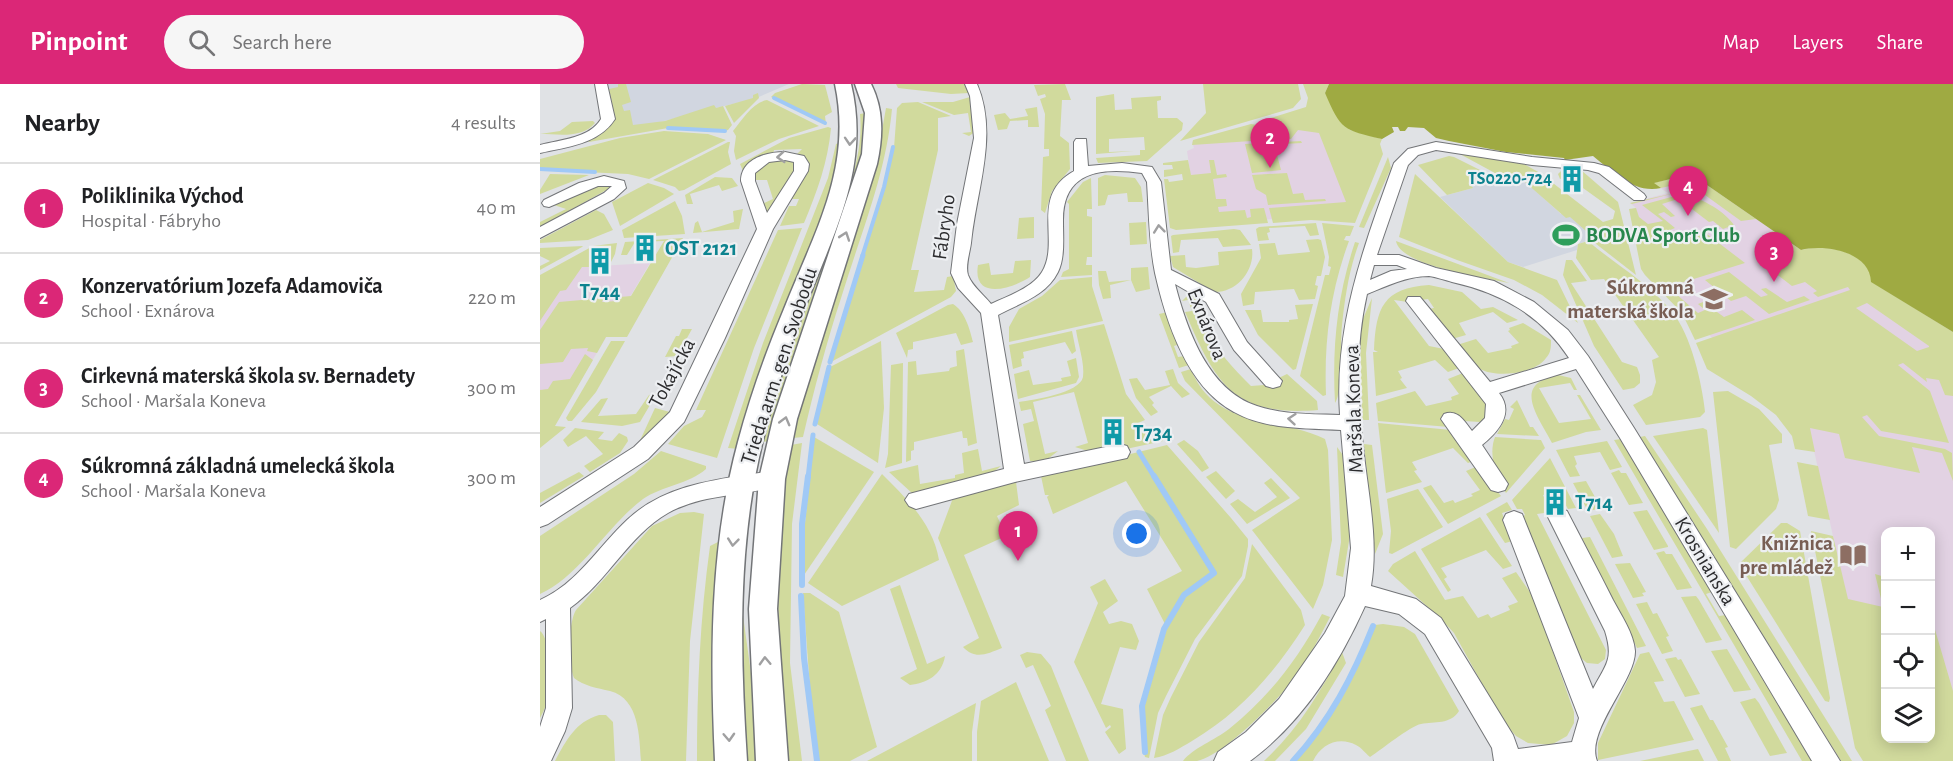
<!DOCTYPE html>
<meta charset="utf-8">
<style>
body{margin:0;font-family:"Alegreya Sans",sans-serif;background:#f6f6f6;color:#202124}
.controls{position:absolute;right:18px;bottom:18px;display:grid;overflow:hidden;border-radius:12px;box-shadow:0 3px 15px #0003}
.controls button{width:54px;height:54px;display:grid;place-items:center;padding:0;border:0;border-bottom:2px solid #e0e0e0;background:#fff;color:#202124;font:30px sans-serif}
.you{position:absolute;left:597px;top:450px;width:21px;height:21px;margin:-15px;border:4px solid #fff;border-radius:50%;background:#1a73e8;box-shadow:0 0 0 9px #1a73e833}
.badge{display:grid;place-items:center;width:39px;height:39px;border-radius:50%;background:#db2777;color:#fff;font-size:20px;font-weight:700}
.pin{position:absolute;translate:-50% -50px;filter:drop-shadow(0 2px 3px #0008)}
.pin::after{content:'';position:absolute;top:32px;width:21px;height:18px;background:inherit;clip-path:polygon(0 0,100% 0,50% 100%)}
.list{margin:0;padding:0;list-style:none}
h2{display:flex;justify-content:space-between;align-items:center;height:78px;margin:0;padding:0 24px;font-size:26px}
h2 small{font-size:20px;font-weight:400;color:#757577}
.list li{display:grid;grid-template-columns:39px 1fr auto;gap:18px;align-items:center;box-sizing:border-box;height:90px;padding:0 24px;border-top:2px solid #e0e0e0}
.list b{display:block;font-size:22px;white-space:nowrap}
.list p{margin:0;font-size:20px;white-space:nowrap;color:#757577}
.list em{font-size:20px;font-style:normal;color:#757577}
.icon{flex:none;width:33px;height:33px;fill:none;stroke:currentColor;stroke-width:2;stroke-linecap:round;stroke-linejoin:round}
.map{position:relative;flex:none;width:1413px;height:677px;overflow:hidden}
header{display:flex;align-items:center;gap:36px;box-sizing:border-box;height:84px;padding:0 30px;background:#db2777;color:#fff}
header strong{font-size:28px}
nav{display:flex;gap:33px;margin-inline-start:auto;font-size:21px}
.search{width:420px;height:54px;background:#f6f6f6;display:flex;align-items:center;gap:15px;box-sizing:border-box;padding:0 21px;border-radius:33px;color:#757577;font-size:22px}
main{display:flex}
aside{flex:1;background:#fff}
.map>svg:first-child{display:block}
.built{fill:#d1d6e0}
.education{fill:#e2d2e3}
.green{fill:#d1da9d;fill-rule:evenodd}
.forest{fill:#9faa42}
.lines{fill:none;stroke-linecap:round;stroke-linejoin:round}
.stream-far2{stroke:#a0c9f6;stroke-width:4}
.stream-far1{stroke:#a0c9f6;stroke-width:5}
.stream{stroke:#a0c9f6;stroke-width:6}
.minor-casing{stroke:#737578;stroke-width:2}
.tertiary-casing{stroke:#737578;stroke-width:3}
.minor{fill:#fff;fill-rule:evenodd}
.tertiary{fill:#fff;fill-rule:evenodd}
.oneway{stroke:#a0a0a1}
.labels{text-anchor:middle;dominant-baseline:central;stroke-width:4.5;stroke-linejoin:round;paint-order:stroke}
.far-culture-label{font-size:18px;font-weight:bold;fill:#0d838f;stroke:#edeff2;text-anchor:end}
.street-label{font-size:21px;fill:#2d2d2f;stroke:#edeff2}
.leisure-label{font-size:21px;font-weight:bold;fill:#27864d;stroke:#edeff2;text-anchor:start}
.culture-label{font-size:21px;font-weight:bold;fill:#0d838f;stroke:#edeff2;text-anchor:start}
.education-label{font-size:21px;font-weight:bold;fill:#785e54;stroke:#edeff2;text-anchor:end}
</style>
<header>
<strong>Pinpoint</strong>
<div class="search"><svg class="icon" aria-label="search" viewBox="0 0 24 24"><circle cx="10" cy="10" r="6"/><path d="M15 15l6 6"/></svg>Search here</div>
<nav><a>Map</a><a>Layers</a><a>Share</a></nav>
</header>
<main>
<aside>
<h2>Nearby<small>4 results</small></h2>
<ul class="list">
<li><span class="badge">1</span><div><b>Poliklinika Východ</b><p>Hospital · Fábryho</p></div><em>40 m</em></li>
<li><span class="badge">2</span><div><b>Konzervatórium Jozefa Adamoviča</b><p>School · Exnárova</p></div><em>220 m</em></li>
<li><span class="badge">3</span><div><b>Cirkevná materská škola sv. Bernadety</b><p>School · Maršala Koneva</p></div><em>300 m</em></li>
<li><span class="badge">4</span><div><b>Súkromná základná umelecká škola</b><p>School · Maršala Koneva</p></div><em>300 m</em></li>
</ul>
</aside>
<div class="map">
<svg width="1413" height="677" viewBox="0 0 1413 677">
<rect width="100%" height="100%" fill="#e0e2e5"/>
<g class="built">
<path d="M 61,0 L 249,0 L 214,15 L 176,24 L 100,43 L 53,50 L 63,43 Z"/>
<path d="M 978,91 L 1021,130 L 1030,128 L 1055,154 L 1038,160 L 1037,166 L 983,183 L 968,178 L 900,113 L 933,104 L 930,101 L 937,99 L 939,102 Z"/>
</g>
<g class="education">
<path d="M 797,36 L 821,118 L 771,132 L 645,142 L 652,101 L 647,67 L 654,64 L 652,58 L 660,55 L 727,51 Z"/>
<path d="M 1151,90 L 1261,166 L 1332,198 L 1413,248 L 1413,677 L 1390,654 L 1390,448 L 1346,448 L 1345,652 L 1307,515 L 1269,344 L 1108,194 L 1092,125 L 1096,124 L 1090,119 L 1128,109 L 1113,99 Z"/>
<path d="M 110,179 L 36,304 L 0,337 L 0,201 L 42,183 Z"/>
</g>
<g class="green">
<path d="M 78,0 L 86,0 L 91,18 L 82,21 L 84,27 L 90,26 L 93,41 L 125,37 L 174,21 L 176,24 L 183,22 L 192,41 L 188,46 L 182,48 L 128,44 L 49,58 L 47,56 C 78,42 76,36 69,5 L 78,3 Z"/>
<path d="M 262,0 L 285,1 L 292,28 L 285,32 L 286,40 L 231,13 L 235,9 Z"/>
<path d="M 356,0 L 425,0 L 429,9 L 411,10 L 358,4 Z"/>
<path d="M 525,0 L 531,16 L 522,16 L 520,52 L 529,59 L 530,85 L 512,107 L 505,129 L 501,126 L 503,73 L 509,72 L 509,65 L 504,65 L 505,30 L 500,15 L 506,13 L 505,10 L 498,12 L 494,1 Z"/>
<path d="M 663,0 L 758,0 L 761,15 L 753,24 L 640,57 L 666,29 Z"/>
<path d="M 763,0 L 789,0 L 785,9 L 810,46 L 842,55 L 840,60 L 843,70 L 815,139 L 771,136 L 733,139 L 729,124 L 806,118 L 779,49 L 758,46 L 751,55 L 733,56 L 726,51 L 724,36 L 766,23 L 768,14 Z"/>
<path d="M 218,9 L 219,14 L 194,39 L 185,22 L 213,14 L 213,11 Z"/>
<path d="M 574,10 L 575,26 L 592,25 L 591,14 L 621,12 L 621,16 L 617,17 L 618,34 L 637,34 L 643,39 L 642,46 L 607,77 L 558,79 L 556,74 L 600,71 L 600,66 L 605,66 L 604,53 L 569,55 L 569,68 L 594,67 L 556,70 L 556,13 Z"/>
<path d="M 430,13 L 435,48 L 429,52 L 422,49 L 431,48 L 428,29 L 414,31 L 382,18 L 413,18 Z"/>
<path d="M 227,16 L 279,42 L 239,55 L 196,76 L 194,67 L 196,52 L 193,47 C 202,36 213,18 227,16 Z"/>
<path d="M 378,18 L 411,32 L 398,34 L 398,66 L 371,186 L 379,186 L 374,208 L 404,206 L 407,193 L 413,192 L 416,207 L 411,213 L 291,278 L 345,103 L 354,64 L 357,24 L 362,19 Z"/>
<path d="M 497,23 L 499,43 L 488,43 L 488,36 L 470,37 L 467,45 L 458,46 L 454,31 L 465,29 L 470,35 L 488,32 L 485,25 Z"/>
<path d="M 346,24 L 352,25 C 346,90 321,149 302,211 C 287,257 274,305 263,353 L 253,354 L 260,322 L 335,86 Z"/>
<path d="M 326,29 L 323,75 L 230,357 L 221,358 C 237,298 259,239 280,180 C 297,134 325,80 320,30 Z"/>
<path d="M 53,37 L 55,39 C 42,55 18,50 0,50 L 20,47 L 32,38 Z"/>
<path d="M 711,40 L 717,41 L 719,51 L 726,56 L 652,61 L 653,56 Z"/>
<path d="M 288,43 L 291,44 C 288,78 277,108 264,139 L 240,142 L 249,122 L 256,122 L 259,115 L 247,115 L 268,83 L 267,76 L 257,70 L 262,65 L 234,66 L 233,71 L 205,84 L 203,87 L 200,80 L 249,54 Z"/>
<path d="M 124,47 L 168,50 L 186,56 L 109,95 L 88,90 L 0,86 L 0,75 L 80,54 Z"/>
<path d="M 761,57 L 762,59 L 743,60 L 745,66 L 736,67 L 741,86 L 712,89 L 705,60 Z"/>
<path d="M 188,58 L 190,58 L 188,68 L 191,80 L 144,106 L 139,107 L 135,103 L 113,96 Z"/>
<path d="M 301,58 L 296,97 L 254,204 L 199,365 L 188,364 L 223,259 L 288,94 L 296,60 Z"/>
<path d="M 918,69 L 984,80 L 1000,89 L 1063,138 L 1073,135 L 1075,127 L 1036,99 L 1042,96 L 1034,90 L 1020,95 L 1018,90 L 1023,85 L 1041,86 L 1078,118 L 1096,191 L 1051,156 L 1054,154 L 1030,133 L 1026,134 L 978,92 L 966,95 Z"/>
<path d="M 909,72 L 914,73 L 960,96 L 939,102 L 936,99 L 931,101 L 933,104 L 907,111 L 878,81 Z"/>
<path d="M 848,73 L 851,84 L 824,144 L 819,143 Z"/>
<path d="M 240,75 L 255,77 L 257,83 L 226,133 L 222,120 L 233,115 L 227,96 L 214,96 L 214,87 L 224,79 Z"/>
<path d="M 648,76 L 651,91 L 671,89 L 669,76 L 674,76 L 677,91 L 686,90 L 687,93 L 673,95 L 676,115 L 686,115 L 687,122 L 678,123 L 679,128 L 705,126 L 707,134 L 711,133 L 710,125 L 724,124 L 728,139 L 636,146 L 630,144 L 624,95 L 628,95 L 629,98 L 643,96 L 642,90 L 624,93 L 624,86 L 633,85 L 632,81 L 623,81 L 623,79 Z"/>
<path d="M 747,89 L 753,110 L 763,109 L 765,116 L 785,115 L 786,117 L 728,121 L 726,111 L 716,105 L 712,91 Z"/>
<path d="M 10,90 L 49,91 L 0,110 L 0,106 Z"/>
<path d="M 875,90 L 968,178 L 1017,196 L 1038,239 L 1002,211 L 974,196 L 917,176 L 859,153 Z"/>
<path d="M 1151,90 L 1216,135 L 1201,137 L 1147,98 L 1121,104 L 1113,99 Z"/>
<path d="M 565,91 L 595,94 L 601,103 L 603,118 L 588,118 L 587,109 L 568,111 L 565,121 L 558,122 L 558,94 Z"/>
<path d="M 175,93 L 192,94 L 198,102 L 182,107 L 179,101 L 150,110 L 153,120 L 147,120 L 145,111 Z"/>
<path d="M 551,94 L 552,125 L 547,125 L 547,132 L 552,133 L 552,173 L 547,173 L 546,181 L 552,181 L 552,191 L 521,193 L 523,188 L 529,185 L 529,120 L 527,118 L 543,98 Z"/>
<path d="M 108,99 L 124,104 L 134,110 L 80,142 L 72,118 Z"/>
<path d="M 55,101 L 69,102 L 70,104 L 0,143 L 0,138 L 26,125 L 11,120 Z"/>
<path d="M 1139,108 C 1158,113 1183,125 1194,141 L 1183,145 L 1173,137 L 1169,138 L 1148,122 L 1159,118 L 1150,112 L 1145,113 L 1139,108 L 1092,120 L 1090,119 Z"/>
<path d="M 1135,112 L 1138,115 L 1122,120 L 1135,132 L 1131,133 L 1124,128 L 1118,130 L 1135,144 L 1130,146 L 1134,149 L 1139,147 L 1145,152 L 1163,147 L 1205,179 L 1128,203 L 1158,229 L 1165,226 L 1158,220 L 1163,218 L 1184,233 L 1202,226 L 1215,236 L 1155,256 L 1142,229 L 1105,191 L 1101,185 L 1089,125 L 1096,124 L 1099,133 L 1108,140 L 1123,137 L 1102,121 Z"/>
<path d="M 135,117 L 142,132 L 145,150 L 84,154 L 82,146 Z"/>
<path d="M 203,125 L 199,145 L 153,149 L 155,139 L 158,137 L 162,148 L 194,138 L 193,127 Z"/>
<path d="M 56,126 L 64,130 L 73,146 L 48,156 L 0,159 L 0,156 Z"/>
<path d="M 494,133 L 494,154 L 477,155 L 479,134 Z"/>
<path d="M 606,138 L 607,160 L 590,161 L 589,139 Z"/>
<path d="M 776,139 L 779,151 L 770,152 L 765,142 L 729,144 L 730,148 L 727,149 L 729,156 L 718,157 L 716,145 L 719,143 Z"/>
<path d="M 782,139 L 814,142 L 810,152 L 806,152 L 804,156 L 809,157 C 790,208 784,258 786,311 L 783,312 L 760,292 L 785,191 L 789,191 L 791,183 L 788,182 L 789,173 Z"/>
<path d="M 262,144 L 214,264 L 177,374 L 128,360 L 144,342 L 162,333 L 166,326 L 156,326 L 238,146 Z"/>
<path d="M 694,145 L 700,146 L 711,161 L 683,163 L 678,154 L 641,156 L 639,168 L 633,169 L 631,152 L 633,151 Z"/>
<path d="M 1233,147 L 1261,166 C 1285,159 1330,167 1332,198 L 1413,248 L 1413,312 L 1405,311 L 1399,296 L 1386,294 L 1387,298 L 1363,279 L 1358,281 L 1390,307 L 1409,359 L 1341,347 L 1327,331 L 1322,333 L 1339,352 L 1405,365 L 1412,369 L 1413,397 L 1402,369 L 1372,363 L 1380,389 L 1305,374 L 1299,350 L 1270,344 L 1275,368 L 1255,365 L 1252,352 L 1236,331 L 1211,312 L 1167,285 L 1156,259 L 1310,206 L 1308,203 L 1278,213 L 1273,209 L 1277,207 L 1265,198 L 1252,202 L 1227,183 L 1231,181 L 1221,174 L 1249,164 L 1228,149 ZM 1327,219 L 1389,262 L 1389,263 L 1377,267 L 1316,224 Z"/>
<path d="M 143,154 L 87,253 L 66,253 L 57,269 L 47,267 L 48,264 L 31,265 L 23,278 L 0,280 L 0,246 L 19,218 L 64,214 L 62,218 L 77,217 L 80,213 L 91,212 L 124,157 L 95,158 L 87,171 L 81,171 L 85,158 Z"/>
<path d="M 778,155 L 781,156 L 785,173 L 781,192 L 777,192 L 775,201 L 778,202 L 775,215 L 759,216 L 754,205 L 715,208 L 714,220 L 703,222 L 701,210 L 721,174 L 719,160 L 735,159 L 738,171 L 770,168 L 766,156 Z"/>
<path d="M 856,157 L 969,199 C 946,194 860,182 856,157 Z"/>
<path d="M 1048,157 C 1076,181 1109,199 1132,228 C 1151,250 1162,300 1165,328 L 1160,333 L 1106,341 L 1093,321 L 1112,311 L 1116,298 L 1112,276 L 1119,273 L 1064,195 L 1051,196 L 1036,174 L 1038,160 Z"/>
<path d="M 815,158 L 819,159 C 809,186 805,213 802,241 C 800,258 803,308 795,319 C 792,263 797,212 815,158 Z"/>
<path d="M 77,159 L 75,170 L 69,182 L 63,182 L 69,171 L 56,172 L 49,183 L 42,183 L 26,206 L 20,207 L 0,237 L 0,191 L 53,162 Z"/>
<path d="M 43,162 L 42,163 L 0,186 L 0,182 L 10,177 L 0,172 L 0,164 Z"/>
<path d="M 712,165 C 715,187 696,209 674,208 L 633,183 L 630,172 L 645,171 L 646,183 L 656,184 L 679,181 L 678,168 Z"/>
<path d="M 491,176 L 490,193 C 472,205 432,217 438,181 L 449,179 L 451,191 L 473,189 L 475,177 Z"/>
<path d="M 1026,176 L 1032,176 L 1047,197 L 1031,199 L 1082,278 L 1097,283 L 1100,291 L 1100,299 L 1094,304 L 1083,306 L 1054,262 L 1023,191 Z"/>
<path d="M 608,183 L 610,205 L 596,208 L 591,196 L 570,201 L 571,214 L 563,215 L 559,201 L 558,187 L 566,187 L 569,198 L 591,196 L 591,184 Z"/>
<path d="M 1189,188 L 1221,213 L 1228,211 L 1221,205 L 1226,204 L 1247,218 L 1264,212 L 1270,216 L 1229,230 L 1206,212 L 1191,217 L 1165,196 Z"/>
<path d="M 552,193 L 552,202 L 563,237 L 469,258 L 469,243 L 479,225 L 502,212 L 520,196 Z"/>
<path d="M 889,201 L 922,208 L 941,225 L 953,223 L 978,236 L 967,239 L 953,228 L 919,239 L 926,251 L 912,255 L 889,225 L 894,224 L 888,215 L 868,218 L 854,216 L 889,262 L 904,265 L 919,284 L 908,288 L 895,276 L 858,287 L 862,294 L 860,295 L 867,304 L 836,312 L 833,268 L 838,268 L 834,266 C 836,224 843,204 889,201 Z"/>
<path d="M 650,209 L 655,209 C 669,222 658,228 665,243 C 676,266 693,284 711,302 L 724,301 L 747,290 L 777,317 L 778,326 C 692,333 675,298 645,228 L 652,227 L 648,216 L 642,217 Z"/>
<path d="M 832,214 L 826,269 L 829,336 L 822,336 L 820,250 L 822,237 Z"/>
<path d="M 413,220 C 425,227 430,246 433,258 L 421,261 L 416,249 L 373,258 L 373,265 L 368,266 L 367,274 L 356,249 L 408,221 Z"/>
<path d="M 773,220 L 756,285 L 753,286 L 718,251 L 705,226 L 721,226 L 723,238 L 749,238 L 749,236 L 758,235 L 755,221 Z"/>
<path d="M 628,228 L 640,260 L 634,262 L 638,273 L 645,272 L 649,281 L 639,284 L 619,230 Z"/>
<path d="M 983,239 L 1011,256 C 1011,263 1011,269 1006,274 C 995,290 956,294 940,285 C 930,279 924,269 917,261 L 936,255 L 948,269 L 972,264 L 971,262 L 979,259 L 968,247 L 970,246 L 969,244 Z"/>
<path d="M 564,240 L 586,310 L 605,336 L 598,339 L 612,356 L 619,353 L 623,357 L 586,365 L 578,339 L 563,342 L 568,363 L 548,367 L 535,363 L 548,359 L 534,308 L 493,318 L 505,370 L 518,367 L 505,377 L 490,377 L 483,340 L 494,337 L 491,325 L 481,327 L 479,318 C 493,316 540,309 543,293 C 545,280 538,260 536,246 Z"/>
<path d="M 142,245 L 152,245 L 137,272 L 125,273 L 136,252 L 139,252 Z"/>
<path d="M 532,247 L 536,267 L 532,270 L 525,258 L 483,268 L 484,274 L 481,275 L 482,282 L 473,285 L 469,261 Z"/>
<path d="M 71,257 L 85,257 L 56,308 L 32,337 L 28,337 L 26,334 Z"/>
<path d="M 341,257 L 344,324 L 338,379 L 277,340 L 290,283 Z"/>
<path d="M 424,265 L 437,359 L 428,362 L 427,354 L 423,354 L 422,347 L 374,358 L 374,366 L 371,367 L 371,376 L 366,378 L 368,278 L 376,277 L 377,291 L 409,287 L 410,284 L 417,282 L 416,267 Z"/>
<path d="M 45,270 L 53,276 L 15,342 L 26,343 L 0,364 L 0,306 L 8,305 L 13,297 L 30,295 Z"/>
<path d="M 536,274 L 539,293 L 536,299 L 478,315 L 474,290 L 489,286 L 493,301 L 522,297 L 521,294 L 531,292 L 527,277 Z"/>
<path d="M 363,279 L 362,379 L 345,384 L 348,370 L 351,281 Z"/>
<path d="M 633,285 L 638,299 L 650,310 L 642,314 L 631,302 L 609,313 L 614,319 L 612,321 L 618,328 L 611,332 L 596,314 L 589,295 L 597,294 L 605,306 L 630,301 L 625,287 Z"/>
<path d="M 651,285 C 674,345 737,332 785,355 L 788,366 L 792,456 L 783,501 L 773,525 L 712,446 L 760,414 L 645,297 L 641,288 Z"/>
<path d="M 923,289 L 947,319 L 947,334 L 940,338 L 924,337 L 909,343 L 838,337 L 836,319 L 875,307 L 886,322 L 912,316 L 911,313 L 919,310 L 908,295 Z"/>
<path d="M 1018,291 L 1031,294 L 1037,306 L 1034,306 L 1030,299 L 999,304 L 1019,339 L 1051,335 L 1037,311 L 1040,311 L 1061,346 L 1046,348 L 1012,359 C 998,332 971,300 1018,291 Z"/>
<path d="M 1188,307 L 1219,325 L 1242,350 L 1242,359 L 1229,361 L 1239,416 L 1236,425 L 1196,465 L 1190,463 L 1173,308 Z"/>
<path d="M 117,309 L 100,338 L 82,342 L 41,338 L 61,315 L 68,314 L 58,332 L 96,330 L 109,311 Z"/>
<path d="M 977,316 L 990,343 L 993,343 L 999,352 L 957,350 L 965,335 L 969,336 L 974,325 L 970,323 Z"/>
<path d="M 115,324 L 130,328 L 97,363 Z"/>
<path d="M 838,339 L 911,346 L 934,377 L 928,379 L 913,364 L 872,378 L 877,386 L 874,387 L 882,398 L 846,409 Z"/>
<path d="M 35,344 L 64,348 L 58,355 L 72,357 L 79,349 L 87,353 L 88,357 L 80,369 L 50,388 L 44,382 L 63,370 L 46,352 L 28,363 L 23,356 Z"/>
<path d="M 1163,344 L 1167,346 L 1179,449 L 1113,352 Z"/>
<path d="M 1105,352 L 1167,445 L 1312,677 L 1301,677 L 1100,353 Z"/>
<path d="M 274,353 L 334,388 L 262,494 L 265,439 Z"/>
<path d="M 955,353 L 1001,356 L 1005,364 L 966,409 C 956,395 948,370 955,353 Z"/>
<path d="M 1081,355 L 1172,508 L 1166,510 L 1179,532 L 1186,531 L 1273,677 L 1262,677 L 1074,356 Z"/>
<path d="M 644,356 L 658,367 L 669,384 L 662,388 L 637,360 Z"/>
<path d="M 1067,357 L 1082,383 L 1070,386 L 1060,368 L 1034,372 L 1037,380 L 1035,382 L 1040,392 L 1030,393 L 1016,366 Z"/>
<path d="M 262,359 L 252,440 L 250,579 L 262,677 L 247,677 C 239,572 230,465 251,361 Z"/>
<path d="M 824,360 L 832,361 L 843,450 L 835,470 Z"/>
<path d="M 627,361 L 691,434 L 708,455 L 708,462 L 702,492 L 655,555 L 626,612 L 618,629 L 609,674 L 605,673 L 604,669 L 606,668 L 603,628 L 625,540 L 607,505 L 642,487 L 586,397 L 513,430 L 507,413 L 509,411 L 505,411 L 501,392 Z"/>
<path d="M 797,363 L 805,374 L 809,429 L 809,457 L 803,493 L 796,491 L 801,458 Z"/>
<path d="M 438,365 L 442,387 L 461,382 L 452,389 L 373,410 L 349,388 L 378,381 L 380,400 L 415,394 L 415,391 L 424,389 L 422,369 Z"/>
<path d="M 121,367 L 166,382 L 166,385 C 149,400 122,402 103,415 C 68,441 39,493 0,510 L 0,452 L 94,390 Z"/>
<path d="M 1010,374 L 1036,424 L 1028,425 L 1019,409 L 1003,411 L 1011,428 L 997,430 L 1066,566 L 1065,575 L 1058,580 L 1047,579 L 1036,570 L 982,433 L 985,431 L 982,425 L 977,425 L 972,416 Z"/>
<path d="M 1257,378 L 1278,382 L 1290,436 L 1268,432 Z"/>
<path d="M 938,382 L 961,412 L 908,440 L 883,404 L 891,401 L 904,419 L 913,416 L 915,419 L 933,412 L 931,410 L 940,406 L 926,387 Z"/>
<path d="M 1079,386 L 1081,389 L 1086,389 L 1103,419 L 1089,421 L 1071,389 Z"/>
<path d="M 676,387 L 695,407 L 686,415 L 666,393 Z"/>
<path d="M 39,388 L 44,392 L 0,419 L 0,409 Z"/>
<path d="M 342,390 C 367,415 393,440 399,476 L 302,522 L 268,499 Z"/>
<path d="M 731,394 L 750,414 L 707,440 L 690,420 L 698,415 L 715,428 L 737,413 L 724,399 Z"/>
<path d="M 1046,397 L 1060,422 L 1057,423 L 1058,425 L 1048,427 L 1033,399 Z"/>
<path d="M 476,398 L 479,421 L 457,432 L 466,452 L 424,471 L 462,564 C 447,570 435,576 423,563 L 439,554 L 398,454 L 413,414 Z"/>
<path d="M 878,405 L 903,443 L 852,470 L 849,469 L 851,447 L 847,415 Z"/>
<path d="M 967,418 L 972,426 L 962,429 L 973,457 L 965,459 L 946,430 Z"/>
<path d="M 1107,426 L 1128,462 L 1128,463 L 1114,466 L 1093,428 Z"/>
<path d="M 154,428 L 164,430 L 150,557 L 146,677 L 101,677 C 99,653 100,615 70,607 C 57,604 44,602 34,594 C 28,580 28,539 36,526 L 112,442 L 140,429 Z"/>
<path d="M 1060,430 L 1074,450 L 1083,472 L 1072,474 L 1050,432 Z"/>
<path d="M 940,433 L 972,482 L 963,485 L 946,466 L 901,484 L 907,493 L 904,495 L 911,506 L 908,508 L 881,465 Z"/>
<path d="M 1241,439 L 1247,439 L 1260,447 L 1290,614 L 1289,618 L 1285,617 L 1199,480 Z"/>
<path d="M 1271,447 L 1293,452 L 1308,515 L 1343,523 L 1335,490 L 1345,493 L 1346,654 L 1390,654 L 1391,532 L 1413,607 L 1413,677 L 1323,677 L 1315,664 Z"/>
<path d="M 1050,453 L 1106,562 L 1097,564 L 1042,454 Z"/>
<path d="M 184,455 L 174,546 L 175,677 L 157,677 C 157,605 160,534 170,462 Z"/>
<path d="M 712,460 L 761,526 L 765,541 C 735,588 701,628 652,657 C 640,664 628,672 614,674 L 623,631 L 631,613 L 659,558 L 705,494 Z"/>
<path d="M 875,467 L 905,516 L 923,512 L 938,534 L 948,530 L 951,534 L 970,526 L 968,522 L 978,518 L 962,494 L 976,488 L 994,514 L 1034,628 L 1034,639 L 1027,652 L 1011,661 L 988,659 L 976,652 L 962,636 L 914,549 L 901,535 L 848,487 L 853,480 Z"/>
<path d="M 1124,467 L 1126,470 L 1132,470 L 1152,504 L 1137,506 L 1116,469 Z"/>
<path d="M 1090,479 L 1106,508 L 1102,509 L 1104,512 L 1093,514 L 1075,480 Z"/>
<path d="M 565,495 L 578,517 L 563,528 L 569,540 L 581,537 L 592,540 L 599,557 L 596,566 L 580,563 L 561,620 L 583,625 L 586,665 L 579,670 L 565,648 L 571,643 L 570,641 L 566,644 L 534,578 L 558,519 L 550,503 Z"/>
<path d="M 360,501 L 387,580 L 405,572 C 402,591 387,599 370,601 L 360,594 L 377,585 L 350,505 Z"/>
<path d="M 263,509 L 270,509 L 299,528 L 337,663 L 310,677 L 279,677 L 271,618 Z"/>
<path d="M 1156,512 L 1159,516 L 1182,556 L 1166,559 L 1141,513 Z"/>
<path d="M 1107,518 L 1113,530 L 1117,529 L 1129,552 L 1126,553 L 1133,567 L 1122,570 L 1096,520 Z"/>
<path d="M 202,525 L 211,589 L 217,677 L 207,677 L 199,635 Z"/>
<path d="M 782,530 L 790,533 C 780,552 770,572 758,590 C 741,613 684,672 657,677 C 652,677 647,677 643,677 C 653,664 675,656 689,645 C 729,613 758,575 782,530 Z"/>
<path d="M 843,540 L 864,543 L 875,550 L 919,627 C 910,641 895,637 881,640 C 870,642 841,666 830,673 C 825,669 822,664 816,661 C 799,652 781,660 773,677 L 754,677 C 792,639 814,590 835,541 Z"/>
<path d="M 0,547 C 11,554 11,603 7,616 C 6,623 3,628 0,634 Z"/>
<path d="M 1187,565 L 1211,606 L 1194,608 L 1171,567 Z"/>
<path d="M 487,568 L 501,570 L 511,582 L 549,677 L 526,677 L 505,626 L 511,622 L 493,581 L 486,584 L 480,571 Z"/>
<path d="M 802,568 L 806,579 L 766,645 L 735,677 L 724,677 C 758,646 780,608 802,568 Z"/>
<path d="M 1109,568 L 1124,597 L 1114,598 L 1124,618 L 1134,617 L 1154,656 L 1058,676 L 1058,659 L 1100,570 Z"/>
<path d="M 1136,573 L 1138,576 L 1141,575 L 1160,610 L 1145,613 L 1125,575 Z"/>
<path d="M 476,598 L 509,677 L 437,677 L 437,648 L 441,617 Z"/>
<path d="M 1215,614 L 1219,619 L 1247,669 L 1230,672 L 1200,618 Z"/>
<path d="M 436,619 L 432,648 L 432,677 L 327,677 Z"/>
<path d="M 1162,621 L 1170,636 L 1173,636 L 1188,663 L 1185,664 L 1191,677 L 1178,677 L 1150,624 Z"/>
<path d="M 59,631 L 66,631 L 73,638 L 75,677 L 15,677 C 26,657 35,638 59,631 Z"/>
<path d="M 1158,665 L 1164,677 L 1100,677 Z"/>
</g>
<path class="forest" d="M 789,0 L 1413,0 L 1413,248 L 1331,198 C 1330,167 1284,160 1261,166 L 1151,90 L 1114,99 L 1121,104 C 1094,110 1073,88 1053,72 L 1025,76 L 1024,74 L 966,68 L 909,57 L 896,54 L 884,44 L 868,43 L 865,47 L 860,47 L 858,43 L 852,43 L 854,48 L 842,55 C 803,46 801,46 785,9 Z"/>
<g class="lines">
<g class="stream-far2">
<path d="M 234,14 L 285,39"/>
<path d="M 128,44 L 185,47"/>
<path d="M 0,85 L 55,88"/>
<path d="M 322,173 L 344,103 L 353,63"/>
</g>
<g class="stream-far1">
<path d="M 290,278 L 323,171"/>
<path d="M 275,340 L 289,283"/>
<path d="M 599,368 L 615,394"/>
<path d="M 268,394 L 273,351"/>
</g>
<g class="stream">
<path d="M 262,501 L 262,440 L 268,392"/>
<path d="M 261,512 L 264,574 L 277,677"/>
<path d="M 605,668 L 602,622 L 624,545 L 644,511 L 674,489 L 614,392"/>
<path d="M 753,677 C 790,637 813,592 833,542"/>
</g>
<defs>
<g id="minor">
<path d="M 55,0 L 67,0 L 75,35 C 59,60 27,63 0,69 L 0,61 C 20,56 50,54 61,35 Z"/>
<path d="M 425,0 L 437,0 C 459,51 436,107 431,159 C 430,168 425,182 428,191 C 432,202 444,211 451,220 C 468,212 492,204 502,188 C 521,157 489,112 534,87 L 534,58 L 536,55 L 546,55 L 548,82 L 582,79 L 612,83 L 621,98 L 631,186 L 679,210 L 707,258 L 742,297 L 740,302 L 733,304 L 726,302 L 694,266 L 666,218 L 635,200 C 647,246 668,306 717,322 C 744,331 773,330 800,331 C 794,241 824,162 854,79 L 868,65 L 896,58 L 992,73 L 1054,79 L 1069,83 L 1104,110 L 1106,113 L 1104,116 L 1094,116 L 1059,89 L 1048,86 L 992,81 L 896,66 L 878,71 L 868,81 L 837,171 L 859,171 L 896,184 L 954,197 L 994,218 L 1028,246 L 1048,272 L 1094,344 L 1300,677 L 1272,677 L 1080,354 L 1036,285 L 959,309 C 975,329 958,348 942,361 L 968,400 L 965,406 L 958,408 L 951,406 L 901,335 L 904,330 C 918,325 924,337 932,347 L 945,334 L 946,320 L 866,217 L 868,213 L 880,213 L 950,298 L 1029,274 C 1001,231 961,209 912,198 C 905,196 896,193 889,192 C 867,192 847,202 827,210 C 814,267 818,322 825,379 C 830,419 838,462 831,502 L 876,515 L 901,534 L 973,651 L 978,665 L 1032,658 L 1039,634 L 963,436 L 966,430 L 974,427 L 982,430 L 1053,605 C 1066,580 1074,576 1065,547 L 1008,433 L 1011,427 L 1019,424 L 1027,427 C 1042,456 1058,486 1073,516 C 1081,531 1094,550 1095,567 C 1096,596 1045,647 1057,677 L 954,677 L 952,664 L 885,550 L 859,530 L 825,522 C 799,580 762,639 710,677 L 674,677 L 678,668 L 706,648 L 739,615 L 785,549 L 805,512 L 811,464 L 801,346 C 766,344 726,346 694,328 C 647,303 626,238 615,189 C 609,160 609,128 607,98 L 602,89 C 561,83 522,87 523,138 C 523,154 525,174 518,188 C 506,212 480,219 458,231 L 484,380 L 580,360 L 587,362 L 590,368 L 587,374 L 475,398 L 376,425 L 369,422 L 365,416 L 369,410 L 464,385 L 441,229 L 418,204 L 411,189 L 417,140 L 434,54 L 430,12 ZM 834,181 L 857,181 L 867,185 L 851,187 L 830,196 Z"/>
<path d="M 245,68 L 264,72 L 269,80 L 268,87 L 233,145 L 185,254 L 144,338 L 108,375 L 8,440 L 0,443 L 0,423 L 94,363 L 130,328 L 217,145 L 201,97 C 201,75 226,68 245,68 ZM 245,76 L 254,78 L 254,87 L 227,129 L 215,97 L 215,89 L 229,78 Z"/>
<path d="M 64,92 L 84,97 L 86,104 L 74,115 L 0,154 L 0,143 L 64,109 L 72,102 L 58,102 L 9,123 L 4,122 L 2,119 L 4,116 L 39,99 Z"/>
<path d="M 232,387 L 239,389 L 242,395 L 239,401 C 203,413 163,409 128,429 C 88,452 68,497 30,524 L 32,624 L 25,647 L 11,677 L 0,677 L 0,643 L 6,624 L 6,535 L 0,538 L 0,516 C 38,499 58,463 87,436 C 126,399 181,395 232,387 Z"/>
</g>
<g id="tertiary">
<path d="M 295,0 L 311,0 C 331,84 293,150 264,226 C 248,269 234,312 223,356 C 197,461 200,570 207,677 L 175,677 C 170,570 170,462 198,358 C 210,313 226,268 244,225 C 274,149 313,84 295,0 Z"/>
<path d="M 315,0 L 331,0 C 344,26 343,52 337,80 L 257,335 L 245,395 L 237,525 L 248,677 L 216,677 L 209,525 L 219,395 L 233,335 L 322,70 L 325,29 Z"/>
</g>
</defs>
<use href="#minor" class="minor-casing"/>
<use href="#tertiary" class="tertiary-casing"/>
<use href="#minor" class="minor"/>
<use href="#tertiary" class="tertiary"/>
</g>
<defs><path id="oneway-chevron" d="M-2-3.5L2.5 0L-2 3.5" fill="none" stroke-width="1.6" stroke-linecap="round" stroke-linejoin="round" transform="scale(1.5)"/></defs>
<g class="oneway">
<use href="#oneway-chevron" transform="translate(310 57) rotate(94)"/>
<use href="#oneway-chevron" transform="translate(241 73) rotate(176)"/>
<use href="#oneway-chevron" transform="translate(619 145) rotate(-96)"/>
<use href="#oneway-chevron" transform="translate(305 152) rotate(-71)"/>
<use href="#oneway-chevron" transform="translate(752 335) rotate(-175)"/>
<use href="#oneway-chevron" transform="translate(245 337) rotate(-75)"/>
<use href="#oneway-chevron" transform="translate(193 458) rotate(96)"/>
<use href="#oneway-chevron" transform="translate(225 577) rotate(-92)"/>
<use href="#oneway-chevron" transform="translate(189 653) rotate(87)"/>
</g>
<defs>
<symbol id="building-bare" viewBox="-9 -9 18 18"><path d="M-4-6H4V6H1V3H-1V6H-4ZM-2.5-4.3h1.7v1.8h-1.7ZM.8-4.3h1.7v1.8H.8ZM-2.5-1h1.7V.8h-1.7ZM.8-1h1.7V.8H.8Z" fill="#0f9aa8" stroke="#edeff2" stroke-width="2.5" paint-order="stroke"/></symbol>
<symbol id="stadium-bare" viewBox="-9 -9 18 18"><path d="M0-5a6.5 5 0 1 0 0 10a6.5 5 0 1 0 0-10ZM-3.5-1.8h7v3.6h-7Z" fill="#2e9e5b" stroke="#edeff2" stroke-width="2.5" paint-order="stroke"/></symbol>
<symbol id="school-bare" viewBox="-9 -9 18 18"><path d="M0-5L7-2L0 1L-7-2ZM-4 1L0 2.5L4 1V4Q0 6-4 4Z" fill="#8d6e63" stroke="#edeff2" stroke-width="2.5" paint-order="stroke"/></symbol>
<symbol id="library-bare" viewBox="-9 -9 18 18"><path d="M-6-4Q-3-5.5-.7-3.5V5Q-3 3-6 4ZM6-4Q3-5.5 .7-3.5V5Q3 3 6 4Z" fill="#8d6e63" stroke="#edeff2" stroke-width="2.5" paint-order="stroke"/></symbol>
</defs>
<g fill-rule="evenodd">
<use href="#building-bare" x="1013" y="76" width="38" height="38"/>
<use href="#stadium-bare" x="1007" y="132" width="38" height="38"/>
<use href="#building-bare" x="86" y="145" width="38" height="38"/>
<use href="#building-bare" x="41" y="158" width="38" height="38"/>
<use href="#school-bare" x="1155" y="196" width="38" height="38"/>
<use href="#building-bare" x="554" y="329" width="38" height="38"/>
<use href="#building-bare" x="996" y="399" width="38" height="38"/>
<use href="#library-bare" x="1294" y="452" width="38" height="38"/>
</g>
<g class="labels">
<g class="far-culture-label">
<text x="1012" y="95">TS0220-724</text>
</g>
<g class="street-label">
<text transform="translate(404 143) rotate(-82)">Fábryho</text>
<text transform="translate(667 240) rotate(68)">Exnárova</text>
<text transform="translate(239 282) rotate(-72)">Trieda arm. gen. Svobodu</text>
<text transform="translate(132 289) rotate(-62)">Tokajícka</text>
<text transform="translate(814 325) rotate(-92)">Maršala Koneva</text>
<text transform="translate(1165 477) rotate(59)">Krosnianska</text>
</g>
<g class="leisure-label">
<text x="1046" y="151">BODVA Sport Club</text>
</g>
<g class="culture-label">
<text x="125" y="164">OST 2121</text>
<text x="60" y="207" text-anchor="middle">T744</text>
<text x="593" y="348">T734</text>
<text x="1035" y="418">T714</text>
</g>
<g class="education-label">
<text x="1154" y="203">Súkromná<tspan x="1154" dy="24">materská škola</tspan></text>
<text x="1293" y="459">Knižnica<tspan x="1293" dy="24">pre mládež</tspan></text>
</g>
</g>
</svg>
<div class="controls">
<button>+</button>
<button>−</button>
<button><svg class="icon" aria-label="locate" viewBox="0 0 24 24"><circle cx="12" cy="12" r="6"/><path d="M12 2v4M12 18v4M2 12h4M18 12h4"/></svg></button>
<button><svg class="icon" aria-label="layers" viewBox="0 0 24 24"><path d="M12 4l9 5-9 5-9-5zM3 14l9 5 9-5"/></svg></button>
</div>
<div class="you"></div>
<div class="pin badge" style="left:478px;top:477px">1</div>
<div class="pin badge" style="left:730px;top:84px">2</div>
<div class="pin badge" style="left:1234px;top:198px">3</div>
<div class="pin badge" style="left:1148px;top:132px">4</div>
</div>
</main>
